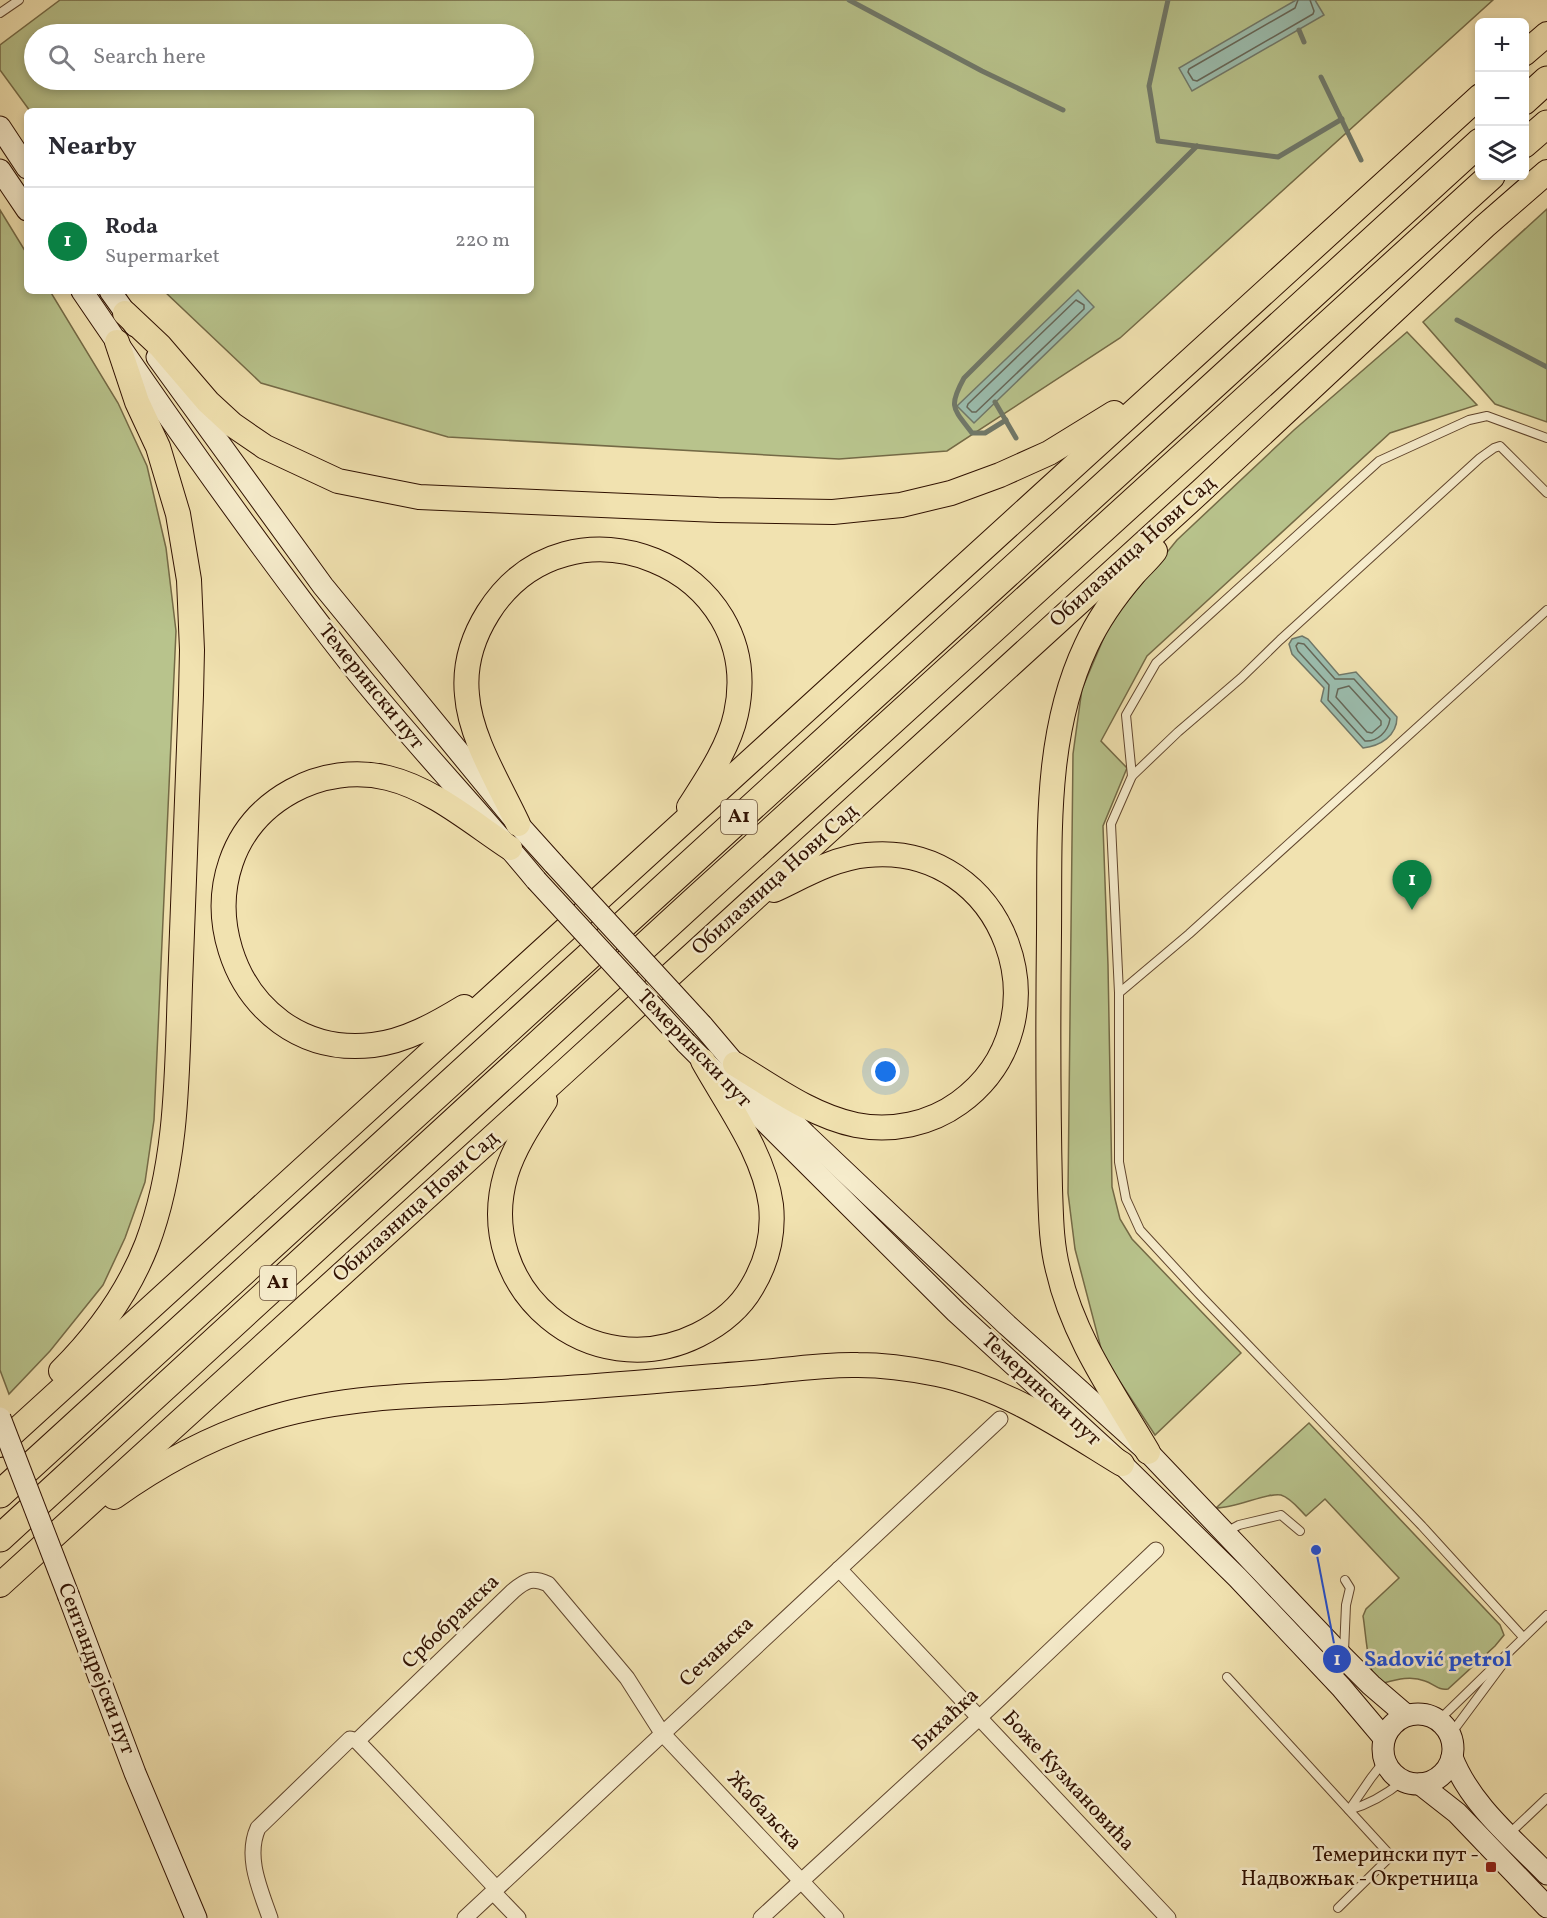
<!DOCTYPE html>
<meta charset="utf-8">
<style>
body{margin:0;font-family:Vollkorn,serif;background:#f2f2f3;color:#2b2b33}
.controls{position:absolute;right:18px;top:18px;display:grid;overflow:hidden;border-radius:9px;box-shadow:0 3px 9px #0003}
.controls button{width:54px;height:54px;display:grid;place-items:center;padding:0;border:0;border-bottom:2px solid #e1e1e2;background:#fff;color:#2b2b33;font:30px sans-serif}
.you{position:absolute;left:886px;top:1072px;width:21px;height:21px;margin:-15px;border:4px solid #fff;border-radius:50%;background:#1a73e8;box-shadow:0 0 0 9px #1a73e833}
.badge{display:grid;place-items:center;width:39px;height:39px;border-radius:50%;background:#0b8043;color:#fff;font-size:20px;font-weight:700}
.pin{position:absolute;translate:-50% -50px;filter:drop-shadow(0 2px 3px #0008)}
.pin::after{content:'';position:absolute;top:32px;width:21px;height:18px;background:inherit;clip-path:polygon(0 0,100% 0,50% 100%)}
.list{margin:0;padding:0;list-style:none}
h2{display:flex;justify-content:space-between;align-items:center;height:78px;margin:0;padding:0 24px;font-size:26px}
h2 small{font-size:20px;font-weight:400;color:#7c7c81}
.list li{display:grid;grid-template-columns:39px 1fr auto;gap:18px;align-items:center;box-sizing:border-box;height:108px;padding:0 24px;border-top:2px solid #e1e1e2}
.list b{display:block;font-size:22px;white-space:nowrap}
.list p{margin:0;font-size:20px;white-space:nowrap;color:#7c7c81}
.list em{font-size:20px;font-style:normal;color:#7c7c81}
.icon{flex:none;width:33px;height:33px;fill:none;stroke:currentColor;stroke-width:2;stroke-linecap:round;stroke-linejoin:round}
.map{position:relative;flex:none;width:1547px;height:1918px;overflow:hidden}
.search{position:absolute;background:#fff;box-shadow:0 3px 9px #0003;left:24px;top:24px;width:510px;height:66px;display:flex;align-items:center;gap:15px;box-sizing:border-box;padding:0 21px;border-radius:33px;color:#7c7c81;font-size:22px}
.panel{position:absolute;background:#fff;box-shadow:0 3px 9px #0003;left:24px;top:108px;width:510px;height:186px;border-radius:9px}
.map>svg:first-child{display:block}
.green{fill:#b8c38c;stroke:#746a46;stroke-width:1.5;fill-rule:evenodd}
.water{fill:#9bbdae;stroke:#707869;stroke-width:1.5}
.lines{fill:none;stroke-linecap:round;stroke-linejoin:round}
.shore{stroke:#666758;stroke-width:1.5}
.stream{stroke:#707869;stroke-width:5}
.service-casing{stroke:#60452d;stroke-width:10}
.minor-casing{stroke:#60452d;stroke-width:17}
.secondary-casing{stroke:#301101;stroke-width:23}
.primary-casing{stroke:#301101;stroke-width:26}
.motorway-casing{stroke:#301101;stroke-width:29}
.service{stroke:#f6eccc;stroke-width:8}
.minor{stroke:#f6eccc;stroke-width:15}
.secondary{stroke:#f6eccc;stroke-width:21}
.primary{stroke:#f1e2b0;stroke-width:24}
.motorway{stroke:#f1e2b0;stroke-width:27}
.secondary-bridge-casing{stroke:#301101;stroke-width:23;stroke-linecap:butt}
.secondary-bridge{stroke:#f6eccc;stroke-width:21}
.poi-dot{fill:#8f2418;stroke:#f6eccc;stroke-width:2}
.labels{text-anchor:middle;dominant-baseline:central;stroke-width:5;stroke-linejoin:round;paint-order:stroke}
.shield{fill:#f6eccc;stroke:#6b533e;stroke-width:1.5}
.shield-label{font-size:20px;font-weight:bold;fill:#301101}
.street-label{font-size:21px;fill:#301101;stroke:#f6eccc}
.poi-label{font-size:21px;fill:#301101;stroke:#f6eccc;text-anchor:end}
.leader{fill:none;stroke:#1d4ed8;stroke-width:2}
.callout-dot{fill:#1d4ed8;stroke:#f6eccc;stroke-width:2}
.mark-label{font-size:18px;text-anchor:middle;font-weight:bold;fill:#fff}
.callout-label{font-size:22px;text-anchor:middle;font-weight:bold;fill:#1d4ed8;stroke:#f6eccc;stroke-width:5;stroke-linejoin:round;paint-order:stroke}
</style>
<div class="map">
<svg width="1547" height="1918" viewBox="0 0 1547 1918">
<rect width="100%" height="100%" fill="#f1e2b0"/>
<filter id="stains"><feTurbulence type="fractalNoise" baseFrequency=".00333" numOctaves="4"/><feColorMatrix values="0 0 0 0 .2 0 0 0 0 .09 0 0 0 0 .02 0 0 0 .5 -.17"/></filter>
<radialGradient id="worn" r=".72"><stop offset=".6" stop-color="#630" stop-opacity="0"/><stop offset="1" stop-color="#630" stop-opacity=".3"/></radialGradient>
<g class="green">
<path d="M 60,0 L 1493,0 L 1120,338 L 947,451 L 839,459 L 448,437 L 261,383 L 164,291 L 531,291 L 531,111 L 30,111 L 0,70 L 0,45 ZM 34,34 L 524,34 L 524,80 L 34,80 Z"/>
<path d="M 1547,209 L 1547,422 L 1495,404 L 1423,322 Z"/>
<path d="M 0,210 L 27,254 L 27,291 L 50,291 L 118,403 L 147,466 L 166,548 L 176,631 L 154,1120 L 145,1182 L 125,1238 L 103,1285 L 50,1351 L 9,1394 L 0,1370 Z"/>
<path d="M 1407,332 L 1477,405 L 1390,433 L 1147,656 L 1101,741 L 1127,768 L 1103,826 L 1108,965 L 1112,1187 L 1120,1219 L 1132,1239 L 1241,1353 L 1155,1435 L 1103,1356 L 1075,1249 L 1068,1193 L 1073,754 L 1082,689 L 1111,621 L 1177,540 L 1294,430 Z"/>
<path d="M 1309,1423 L 1500,1625 L 1504,1635 L 1495,1646 L 1448,1689 C 1439,1691 1434,1684 1425,1681 C 1410,1675 1395,1680 1380,1684 C 1367,1675 1366,1632 1363,1616 L 1366,1609 L 1399,1578 L 1325,1499 L 1306,1516 C 1299,1509 1291,1498 1281,1495 C 1268,1492 1236,1508 1216,1508 Z"/>
</g>
<g class="water">
<path d="M 1296,0 L 1315,0 L 1324,15 L 1192,91 L 1179,68 Z"/>
<path d="M 1078,290 L 1094,307 L 974,423 L 957,406 Z"/>
<path d="M 1302,636 L 1308,639 L 1339,675 L 1356,672 L 1397,717 C 1397,736 1380,746 1363,748 L 1321,701 L 1324,688 L 1292,654 L 1289,644 L 1292,639 Z"/>
</g>
<g class="lines">
<g class="shore">
<path d="M 1298,0 L 1295,8 L 1189,69 L 1188,72 L 1193,80 L 1197,81 L 1313,14 L 1314,11 L 1310,0"/>
<path d="M 1076,300 L 1084,305 L 1084,309 L 976,412 L 972,412 L 967,407 L 968,404 Z"/>
<path d="M 1298,643 L 1304,644 L 1335,679 L 1354,679 L 1390,719 C 1388,732 1377,742 1365,741 L 1328,700 L 1329,685 L 1298,651 L 1296,646 Z"/>
<path d="M 1349,686 L 1381,721 L 1381,725 L 1372,733 L 1367,732 L 1336,697 L 1338,689 Z"/>
</g>
<g class="stream">
<path d="M 849,0 L 982,71 L 1063,110"/>
<path d="M 1168,0 L 1149,86 L 1158,141 L 1278,157 L 1342,119"/>
<path d="M 1299,30 L 1304,42"/>
<path d="M 1321,77 L 1361,160"/>
<path d="M 1457,320 L 1547,367"/>
<path d="M 995,402 L 1016,438"/>
<path d="M 1006,420 L 985,433 L 972,433 C 953,408 948,407 964,378 L 1197,146"/>
</g>
<defs>
<g id="service">
<path d="M 0,13 L 19,0"/>
<path d="M 1132,776 L 1126,715 L 1156,663 L 1379,461 L 1469,420 L 1487,416 L 1547,438"/>
<path d="M 1119,993 L 1111,824 L 1132,776 L 1178,732 L 1241,678 L 1280,640 L 1480,458 L 1494,448 L 1500,446 L 1547,493"/>
<path d="M 1226,1532 L 1239,1525 L 1281,1515 L 1300,1531"/>
<path d="M 1523,1637 L 1422,1526 L 1199,1294 L 1140,1230 L 1126,1199 L 1119,1162 L 1119,993 L 1189,934 L 1547,610"/>
<path d="M 1344,1651 L 1346,1605 L 1350,1588 L 1345,1580"/>
<path d="M 1227,1677 L 1391,1856 L 1338,1908"/>
<path d="M 1438,1721 L 1547,1615"/>
<path d="M 1450,1735 L 1502,1665"/>
<path d="M 1385,1760 L 1371,1778 L 1349,1810 C 1371,1804 1387,1794 1404,1780"/>
<path d="M 1510,1833 L 1547,1798"/>
</g>
<g id="minor">
<path d="M 839,1569 L 1168,1918"/>
<path d="M 357,1741 L 513,1591 C 526,1580 532,1577 548,1584 L 627,1678 L 662,1733 L 836,1918"/>
<path d="M 493,1892 L 518,1918"/>
<path d="M 270,1918 C 260,1889 245,1857 258,1828 L 350,1739 L 357,1741 L 381,1766 L 496,1888"/>
<path d="M 465,1918 L 1000,1419"/>
<path d="M 761,1918 L 979,1718 L 1156,1550"/>
</g>
<g id="secondary">
<path d="M 0,127 L 27,168"/>
<path d="M 0,170 L 27,210"/>
<path d="M 82,291 C 169,419 257,545 352,666 C 411,740 476,807 536,880"/>
<path d="M 110,291 L 135,326"/>
<path d="M 157,357 L 323,586 L 518,824 L 554,864"/>
<path d="M 702,1025 L 735,1064 L 806,1135 L 1007,1325 L 1148,1452 L 1344,1658 L 1371,1685 L 1406,1715"/>
<path d="M 686,1043 L 956,1312 L 1122,1464 L 1238,1578 L 1341,1687 L 1384,1738"/>
<path d="M 69,1597 L 135,1773 L 196,1918"/>
<circle cx="1418" cy="1749" r="35"/>
<path d="M 1452,1757 C 1470,1804 1512,1838 1547,1874"/>
<path d="M 1420,1784 L 1457,1813 L 1547,1907"/>
</g>
<g id="primary">
<path d="M 1524,54 L 1547,34"/>
<path d="M 125,313 L 160,346 L 208,402 L 233,425 L 265,447 L 338,481 L 419,497 L 718,510 L 833,512 L 901,505 L 951,493 L 1000,475 L 1049,453 L 1114,413"/>
<path d="M 518,824 C 500,785 470,738 467,695 C 464,666 473,637 488,613 C 568,485 768,567 736,714 C 729,747 707,779 689,807"/>
<path d="M 464,1007 C 436,1024 406,1041 373,1045 C 227,1062 166,860 292,791 C 321,775 356,770 388,778 C 433,789 472,823 510,848"/>
<path d="M 735,1064 C 773,1087 812,1116 856,1125 C 892,1132 930,1124 959,1103 C 1071,1022 1005,841 867,855 C 834,858 804,876 774,890"/>
<path d="M 545,1101 C 530,1124 514,1148 506,1174 C 472,1289 591,1388 698,1335 C 720,1324 740,1308 752,1287 C 767,1262 774,1234 771,1205 C 764,1153 728,1106 703,1061"/>
<path d="M 61,1371 C 98,1334 128,1293 147,1244 C 178,1162 177,1071 180,985 C 184,888 187,791 191,695 L 192,650 L 189,580 L 178,514 L 158,447 L 137,402 L 117,342"/>
<path d="M 0,1445 L 1480,96"/>
<path d="M 1148,1452 C 1114,1394 1073,1337 1058,1270 C 1051,1243 1051,1215 1050,1188 C 1048,1103 1048,1018 1049,933 C 1050,837 1044,735 1086,646 C 1098,620 1115,596 1134,574 C 1141,566 1149,559 1155,551"/>
<path d="M 114,1497 C 163,1462 215,1434 274,1417 C 363,1391 460,1396 552,1389 C 619,1385 686,1378 753,1373 C 787,1370 824,1364 858,1365 C 884,1365 912,1369 937,1374 C 1006,1388 1063,1428 1122,1464"/>
<path d="M 0,1585 L 562,1074 L 1201,491 L 1485,226 L 1547,172"/>
</g>
<g id="motorway">
<path d="M 1524,101 L 1547,80"/>
<path d="M 1524,144 L 1547,124"/>
<path d="M 0,1494 L 1480,142"/>
<path d="M 0,1538 L 692,903 L 1491,176"/>
</g>
</defs>
<use href="#service" class="service-casing"/>
<use href="#minor" class="minor-casing"/>
<use href="#secondary" class="secondary-casing"/>
<use href="#primary" class="primary-casing"/>
<use href="#motorway" class="motorway-casing"/>
<use href="#service" class="service"/>
<use href="#minor" class="minor"/>
<use href="#secondary" class="secondary"/>
<use href="#primary" class="primary"/>
<use href="#motorway" class="motorway"/>
<defs>
<g id="secondary-bridge">
<path d="M 554,864 L 702,1025"/>
<path d="M 536,880 L 686,1043"/>
<path d="M 0,1418 L 69,1597"/>
</g>
</defs>
<use href="#secondary-bridge" class="secondary-bridge-casing"/>
<use href="#secondary-bridge" class="secondary-bridge"/>
</g>
<rect class="poi-dot" x="1485" y="1861" width="12" height="12" rx="3"/>
<g class="labels">
<g class="shield">
<rect x="721" y="800" width="36" height="34" rx="4.5"/>
<rect x="260" y="1266" width="36" height="34" rx="4.5"/>
</g>
<g class="shield-label">
<text x="739" y="817">A1</text>
<text x="278" y="1283">A1</text>
</g>
<g class="street-label">
<text transform="translate(1133 552) rotate(-42)">Обилазница Нови Сад</text>
<text transform="translate(371 687) rotate(51)">Темерински пут</text>
<text transform="translate(775 880) rotate(-42)">Обилазница Нови Сад</text>
<text transform="translate(694 1049) rotate(46)">Темерински пут</text>
<text transform="translate(416 1207) rotate(-42)">Обилазница Нови Сад</text>
<text transform="translate(1041 1390) rotate(43)">Темерински пут</text>
<text transform="translate(451 1622) rotate(-44)">Србобранска</text>
<text transform="translate(717 1652) rotate(-43)">Сечањска</text>
<text transform="translate(96 1669) rotate(69)">Сентандрејски пут</text>
<text transform="translate(946 1720) rotate(-43)">Бихаћка</text>
<text transform="translate(1068 1781) rotate(47)">Боже Кузмановића</text>
<text transform="translate(764 1811) rotate(47)">Жабаљска</text>
</g>
<g class="poi-label">
<text x="1479" y="1855">Темерински пут -<tspan x="1479" dy="24">Надвожњак - Окретница</tspan></text>
</g>
</g>
<path class="leader" d="M1316 1550L1337 1659"/>
<g class="callout-dot">
<circle cx="1316" cy="1550" r="6"/>
<circle cx="1337" cy="1659" r="15"/>
</g>
<g class="mark-label">
<text x="1337" y="1665">1</text>
</g>
<g class="callout-label">
<text x="1438" y="1666">Sadović petrol</text>
</g>
<rect width="100%" height="100%" filter="url(#stains)"/>
<rect width="100%" height="100%" fill="url(#worn)"/>
</svg>
<div class="controls">
<button>+</button>
<button>−</button>
<button><svg class="icon" aria-label="layers" viewBox="0 0 24 24"><path d="M12 4l9 5-9 5-9-5zM3 14l9 5 9-5"/></svg></button>
</div>
<div class="you"></div>
<div class="pin badge" style="left:1412px;top:910px">1</div>
<div class="search"><svg class="icon" aria-label="search" viewBox="0 0 24 24"><circle cx="10" cy="10" r="6"/><path d="M15 15l6 6"/></svg>Search here</div>
<section class="panel">
<h2>Nearby<small></small></h2>
<ul class="list">
<li><span class="badge">1</span><div><b>Roda</b><p>Supermarket</p></div><em>220 m</em></li>
</ul>
</section>
</div>
